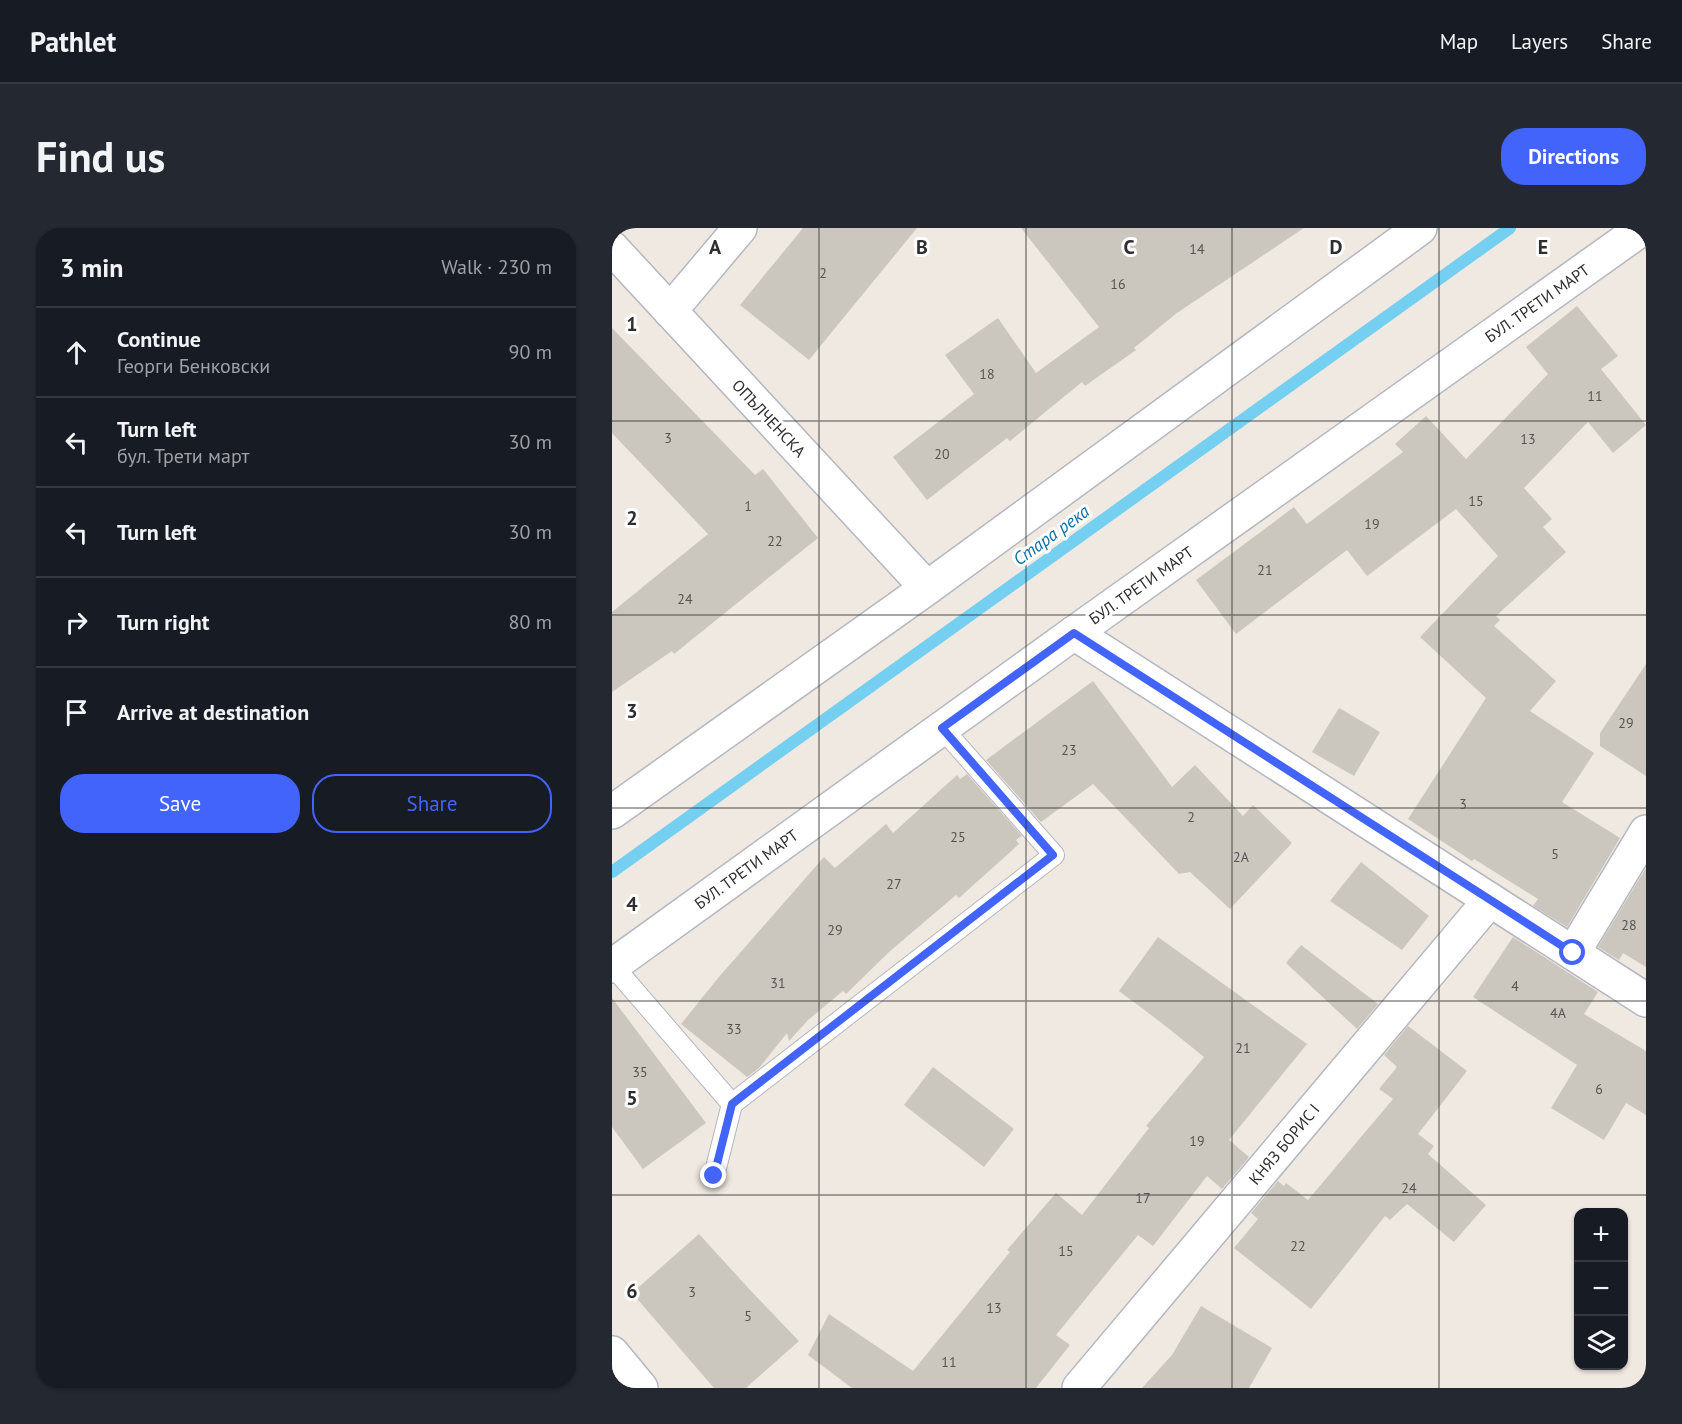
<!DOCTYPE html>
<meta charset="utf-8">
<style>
body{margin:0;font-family:"PT Sans",sans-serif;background:#242831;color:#f1f3f6}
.controls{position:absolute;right:18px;bottom:18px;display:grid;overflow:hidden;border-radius:12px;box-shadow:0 2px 4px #0004}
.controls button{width:54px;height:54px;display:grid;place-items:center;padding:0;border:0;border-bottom:2px solid #363941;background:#171b24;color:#f1f3f6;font:30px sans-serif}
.stop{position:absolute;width:18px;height:18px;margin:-14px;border:4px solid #4264fb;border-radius:50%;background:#fff}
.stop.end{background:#4264fb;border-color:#fff;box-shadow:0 2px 6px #0008}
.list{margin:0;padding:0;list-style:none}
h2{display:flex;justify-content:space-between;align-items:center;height:78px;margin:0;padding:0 24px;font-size:26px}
h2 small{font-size:20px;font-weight:400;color:#9ea1a6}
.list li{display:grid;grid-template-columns:39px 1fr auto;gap:18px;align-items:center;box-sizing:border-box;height:90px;padding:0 24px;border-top:2px solid #363941}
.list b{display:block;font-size:22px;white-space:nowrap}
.list p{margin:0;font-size:20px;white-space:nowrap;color:#9ea1a6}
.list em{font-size:20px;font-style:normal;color:#9ea1a6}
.actions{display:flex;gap:12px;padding:18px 24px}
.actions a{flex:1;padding:14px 0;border:2px solid #4264fb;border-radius:24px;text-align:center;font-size:21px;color:#4264fb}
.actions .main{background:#4264fb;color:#fff}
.icon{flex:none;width:33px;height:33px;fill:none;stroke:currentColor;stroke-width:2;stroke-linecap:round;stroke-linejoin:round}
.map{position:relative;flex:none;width:1034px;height:1160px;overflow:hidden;border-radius:24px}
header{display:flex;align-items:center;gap:36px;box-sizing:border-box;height:84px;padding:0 30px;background:#171b24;border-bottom:2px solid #363941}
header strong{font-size:28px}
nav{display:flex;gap:33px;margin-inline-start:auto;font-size:21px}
.intro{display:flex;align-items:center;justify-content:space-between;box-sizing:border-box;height:144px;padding:0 36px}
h1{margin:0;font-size:42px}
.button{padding:15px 27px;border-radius:24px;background:#4264fb;color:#fff;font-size:21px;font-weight:700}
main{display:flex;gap:36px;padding:0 36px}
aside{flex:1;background:#171b24;border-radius:24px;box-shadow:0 2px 4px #0004}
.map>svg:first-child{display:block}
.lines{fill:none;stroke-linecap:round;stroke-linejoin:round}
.stream{stroke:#75cff0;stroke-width:12}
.building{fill:#cbc7bf}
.lane-casing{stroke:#b4b7c1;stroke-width:22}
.street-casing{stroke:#b4b7c1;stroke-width:36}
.lane{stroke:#fff;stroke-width:20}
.street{stroke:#fff;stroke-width:33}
.route{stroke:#4264fb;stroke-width:8}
.grid{fill:none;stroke:#2e2e2e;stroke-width:1.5;stroke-opacity:0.55}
.labels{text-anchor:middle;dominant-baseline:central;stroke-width:6;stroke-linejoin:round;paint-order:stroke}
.number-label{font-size:14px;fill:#555452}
.street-label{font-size:16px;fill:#2e2e2e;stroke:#fff}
.water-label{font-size:18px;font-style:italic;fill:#0d6fa3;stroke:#fff}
.grid-label{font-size:20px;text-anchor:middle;font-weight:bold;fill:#2e2e2e;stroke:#fff;stroke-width:6;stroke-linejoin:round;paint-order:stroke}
</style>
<header>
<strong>Pathlet</strong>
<nav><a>Map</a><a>Layers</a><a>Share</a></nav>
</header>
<div class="intro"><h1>Find us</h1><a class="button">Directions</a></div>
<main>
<aside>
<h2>3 min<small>Walk · 230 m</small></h2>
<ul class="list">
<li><svg class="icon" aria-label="ahead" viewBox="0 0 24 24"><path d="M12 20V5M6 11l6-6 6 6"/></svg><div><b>Continue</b><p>Георги Бенковски</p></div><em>90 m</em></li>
<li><svg class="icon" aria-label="left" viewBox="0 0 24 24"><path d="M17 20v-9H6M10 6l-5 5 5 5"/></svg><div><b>Turn left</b><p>бул. Трети март</p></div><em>30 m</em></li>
<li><svg class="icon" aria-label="left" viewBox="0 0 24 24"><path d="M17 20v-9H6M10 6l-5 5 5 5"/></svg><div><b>Turn left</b></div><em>30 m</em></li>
<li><svg class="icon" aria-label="right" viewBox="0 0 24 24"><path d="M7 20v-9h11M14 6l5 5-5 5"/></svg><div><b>Turn right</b></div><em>80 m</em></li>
<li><svg class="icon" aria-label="arrive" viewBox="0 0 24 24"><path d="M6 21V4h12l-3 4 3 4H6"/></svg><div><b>Arrive at destination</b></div></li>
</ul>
<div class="actions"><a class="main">Save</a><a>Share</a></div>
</aside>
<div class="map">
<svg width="1034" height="1160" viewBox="0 0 1034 1160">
<rect width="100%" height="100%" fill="#efe9e1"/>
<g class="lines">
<path class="stream" d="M 0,644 L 898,0"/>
</g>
<g class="building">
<path d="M 191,0 L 305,0 L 197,132 L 128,77 Z"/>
<path d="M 409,0 L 692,0 L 565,85 L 522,120 L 524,122 L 473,158 L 470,154 L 398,213 L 395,210 L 315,272 L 281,229 L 362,166 L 333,127 L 386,90 L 424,145 L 487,99 Z"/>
<path d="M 965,78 L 1006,128 L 989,141 L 1034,197 L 1001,225 L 976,194 L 912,260 L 940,291 L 931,299 L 954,324 L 884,388 L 888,392 L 882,398 L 944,453 L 918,483 L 982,525 L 950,574 L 1008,610 L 955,699 L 921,678 L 926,671 L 862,631 L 860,633 L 796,591 L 874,470 L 808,409 L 886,328 L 844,281 L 755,348 L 735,322 L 624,406 L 584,352 L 682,279 L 695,296 L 791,224 L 783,216 L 814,188 L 854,231 L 936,146 L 914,119 Z"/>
<path d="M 0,100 L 143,247 L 151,241 L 206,310 L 62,426 L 60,423 L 0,464 L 0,384 L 96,306 L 0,205 Z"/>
<path d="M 1034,436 L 1034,548 L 988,518 L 988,505 Z"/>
<path d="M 481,453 L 560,559 L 583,537 L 631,588 L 641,577 L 680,615 L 618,681 L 578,644 L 567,646 L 481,556 L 429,594 L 374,532 Z"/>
<path d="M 727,480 L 768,504 L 742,548 L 700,524 Z"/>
<path d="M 355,546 L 410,608 L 404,612 L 407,616 L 347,670 L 344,667 L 277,724 L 234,766 L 231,763 L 196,792 L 177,813 L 175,805 L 147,840 L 135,849 L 69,796 L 106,750 L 212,629 L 223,640 L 274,596 L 281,605 L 345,547 L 348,551 Z"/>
<path d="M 749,634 L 817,688 L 790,722 L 718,673 Z"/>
<path d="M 1034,640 L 1034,739 L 1011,725 L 1007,732 L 986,719 Z"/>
<path d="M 546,709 L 695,816 L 617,912 L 637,929 L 610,961 L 595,948 L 541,1018 L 526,1007 L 444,1107 L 458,1117 L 424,1160 L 240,1160 L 196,1127 L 217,1086 L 301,1143 L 398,1024 L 395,1022 L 444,965 L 470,987 L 537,900 L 534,898 L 592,829 L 551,796 L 507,763 Z"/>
<path d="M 901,709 L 986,764 L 972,786 L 1034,823 L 1034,887 L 1014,875 L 992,912 L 939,880 L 965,837 L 861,769 Z"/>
<path d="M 689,717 L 766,776 L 745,801 L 674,735 Z"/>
<path d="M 0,770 L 94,895 L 31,941 L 0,899 Z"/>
<path d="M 796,798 L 855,843 L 806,906 L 822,918 L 816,926 L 874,977 L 842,1014 L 795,976 L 778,992 L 773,988 L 699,1081 L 622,1020 L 646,991 L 639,985 L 666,953 L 672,958 L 674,955 L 696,972 L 781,871 L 767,861 L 785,839 L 772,827 Z"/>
<path d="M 321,839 L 402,901 L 372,939 L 292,877 Z"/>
<path d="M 87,1006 L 139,1063 L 187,1113 L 134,1160 L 102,1160 L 20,1065 Z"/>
<path d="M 589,1078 L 660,1120 L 637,1160 L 530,1160 L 560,1127 Z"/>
</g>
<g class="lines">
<defs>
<g id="lane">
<path d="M 1,738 L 120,876 L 442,627 L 330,500"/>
<path d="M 102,948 L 120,876"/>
</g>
<g id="street">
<path d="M 0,20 L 315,360"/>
<path d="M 58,83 L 128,0"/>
<path d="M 462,405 L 1034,772"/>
<path d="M 0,584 L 315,360 L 808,0"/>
<path d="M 961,725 L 1034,604"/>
<path d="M 0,738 L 462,405 L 1031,0"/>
<path d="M 0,1125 L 29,1160"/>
<path d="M 467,1160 L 878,672"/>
</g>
</defs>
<use href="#lane" class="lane-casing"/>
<use href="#street" class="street-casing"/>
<use href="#lane" class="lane"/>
<use href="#street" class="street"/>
</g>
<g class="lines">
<path class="route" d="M 102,948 L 120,876 L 441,627 L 330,500 L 462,405 L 961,725"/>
</g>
<path class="grid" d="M 207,0 L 207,1160M 414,0 L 414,1160M 620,0 L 620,1160M 827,0 L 827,1160M 0,193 L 1034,193M 0,387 L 1034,387M 0,580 L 1034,580M 0,773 L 1034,773M 0,967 L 1034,967"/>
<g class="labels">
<g class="number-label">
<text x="585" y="21">14</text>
<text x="211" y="45">2</text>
<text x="506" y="56">16</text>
<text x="375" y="146">18</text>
<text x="983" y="168">11</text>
<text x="56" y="210">3</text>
<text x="916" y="211">13</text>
<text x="330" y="226">20</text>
<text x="864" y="273">15</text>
<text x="136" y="278">1</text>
<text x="760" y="296">19</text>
<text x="163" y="313">22</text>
<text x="653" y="342">21</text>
<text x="73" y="371">24</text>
<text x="1014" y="495">29</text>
<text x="457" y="522">23</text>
<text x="851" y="576">3</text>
<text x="579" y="589">2</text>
<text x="346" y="609">25</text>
<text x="943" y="626">5</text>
<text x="629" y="629">2А</text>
<text x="282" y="656">27</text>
<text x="1017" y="697">28</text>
<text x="223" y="702">29</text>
<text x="166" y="755">31</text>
<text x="903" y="758">4</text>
<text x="946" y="785">4А</text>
<text x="122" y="801">33</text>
<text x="631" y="820">21</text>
<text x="28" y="844">35</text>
<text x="987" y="861">6</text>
<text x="585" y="913">19</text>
<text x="797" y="960">24</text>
<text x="531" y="970">17</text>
<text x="686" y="1018">22</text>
<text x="454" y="1023">15</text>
<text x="80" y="1064">3</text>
<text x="382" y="1080">13</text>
<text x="136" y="1088">5</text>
<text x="337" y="1134">11</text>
</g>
<g class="street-label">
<text transform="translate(925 75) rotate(-35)">БУЛ. ТРЕТИ МАРТ</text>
<text transform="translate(157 190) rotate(47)">ОПЪЛЧЕНСКА</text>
<text transform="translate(529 357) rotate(-35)">БУЛ. ТРЕТИ МАРТ</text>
<text transform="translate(134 641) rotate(-36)">БУЛ. ТРЕТИ МАРТ</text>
<text transform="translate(672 916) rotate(-50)">КНЯЗ БОРИС I</text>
</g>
<g class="water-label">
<text transform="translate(439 307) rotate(-36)">Стара река</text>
</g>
</g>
<g class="grid-label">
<text x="103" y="26">A</text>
<text x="310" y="26">B</text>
<text x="517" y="26">C</text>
<text x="724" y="26">D</text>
<text x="931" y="26">E</text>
<text x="20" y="103">1</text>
<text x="20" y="297">2</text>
<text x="20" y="490">3</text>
<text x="20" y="683">4</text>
<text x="20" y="877">5</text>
<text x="20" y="1070">6</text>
</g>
</svg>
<div class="controls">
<button>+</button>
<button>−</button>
<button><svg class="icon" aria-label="layers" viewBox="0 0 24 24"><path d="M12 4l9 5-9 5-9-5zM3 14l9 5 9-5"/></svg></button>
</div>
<div class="stop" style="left:961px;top:725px"></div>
<div class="stop end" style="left:102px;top:948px"></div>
</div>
</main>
